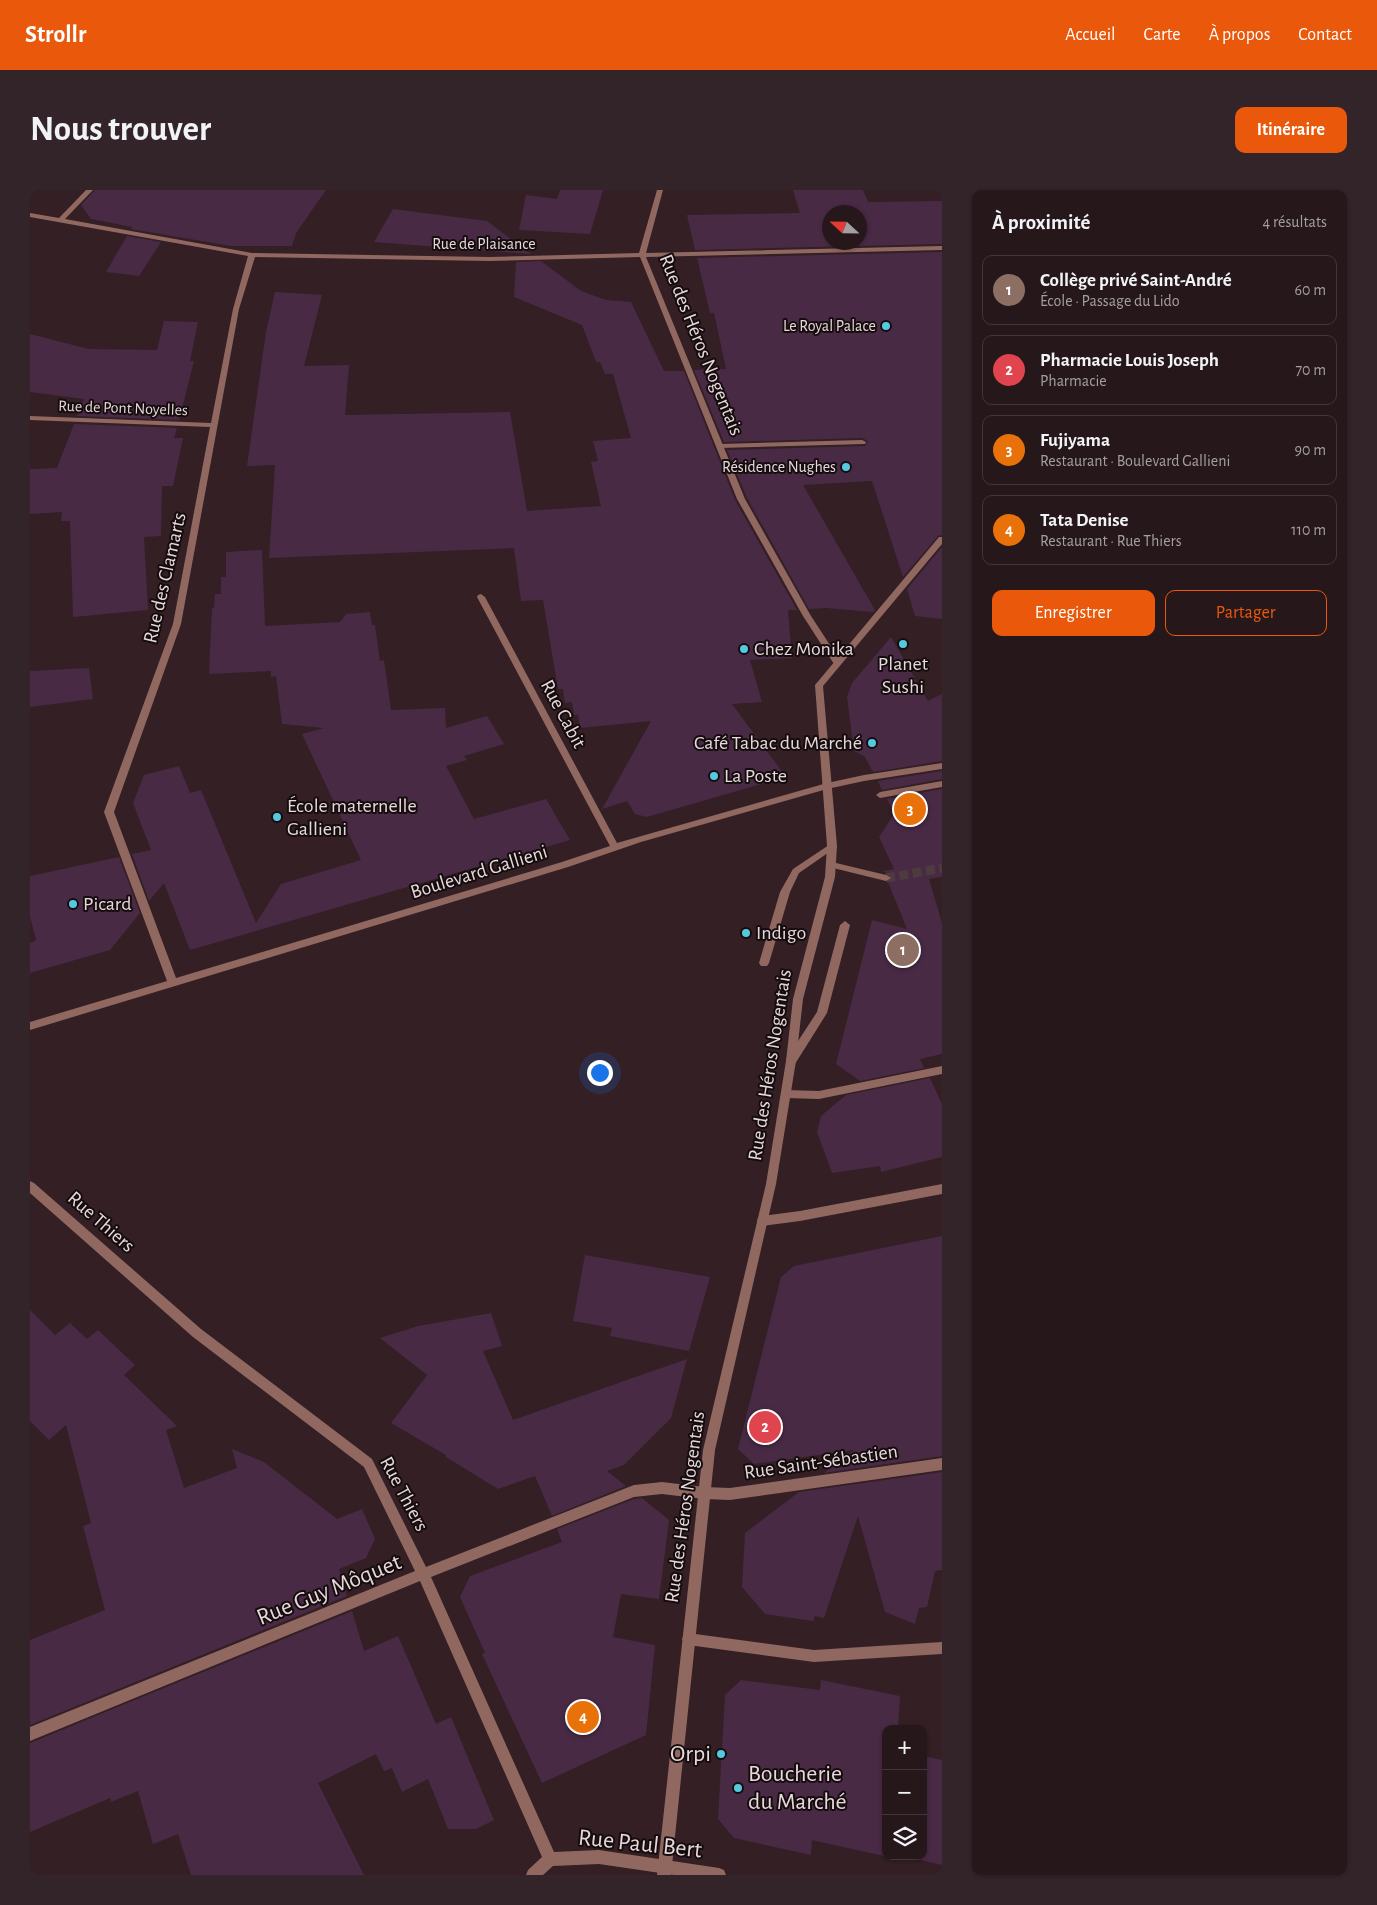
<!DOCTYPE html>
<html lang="fr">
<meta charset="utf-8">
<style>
body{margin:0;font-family:"Alegreya Sans",sans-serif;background:#322428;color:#f1f3f6}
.controls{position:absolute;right:15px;bottom:15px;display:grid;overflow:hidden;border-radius:10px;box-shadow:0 1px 4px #0004}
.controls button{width:45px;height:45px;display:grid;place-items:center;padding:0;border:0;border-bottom:1px solid #42363a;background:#26171b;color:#f1f3f6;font:25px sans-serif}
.compass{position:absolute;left:792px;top:15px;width:45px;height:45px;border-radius:50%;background:#26171b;box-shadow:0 1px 4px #0004;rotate:292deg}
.you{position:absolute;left:569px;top:882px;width:18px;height:18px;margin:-12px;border:4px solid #fff;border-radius:50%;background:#1a73e8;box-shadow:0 0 0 8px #1a73e833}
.badge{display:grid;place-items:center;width:32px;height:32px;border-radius:50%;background:#ea580c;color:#fff;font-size:16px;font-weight:700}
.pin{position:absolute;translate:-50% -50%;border:2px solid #fff;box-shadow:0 1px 5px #0006}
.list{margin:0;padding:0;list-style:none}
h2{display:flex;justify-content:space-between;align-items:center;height:65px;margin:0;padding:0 20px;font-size:21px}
h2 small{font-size:16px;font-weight:400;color:#a49fa3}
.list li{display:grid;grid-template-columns:32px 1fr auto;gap:15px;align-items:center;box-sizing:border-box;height:70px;margin:0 10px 10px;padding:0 10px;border:1px solid #42363a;border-radius:10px}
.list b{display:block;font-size:19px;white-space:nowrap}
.list p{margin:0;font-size:16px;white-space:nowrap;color:#a49fa3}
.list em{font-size:16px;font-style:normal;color:#a49fa3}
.actions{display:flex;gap:10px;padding:15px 20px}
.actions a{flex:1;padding:11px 0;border:1px solid #ea580c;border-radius:10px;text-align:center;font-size:18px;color:#ea580c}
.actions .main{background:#ea580c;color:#fff}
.icon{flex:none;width:28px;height:28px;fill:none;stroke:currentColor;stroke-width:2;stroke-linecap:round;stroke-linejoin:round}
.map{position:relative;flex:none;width:912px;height:1685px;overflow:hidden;border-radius:10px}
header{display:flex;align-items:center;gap:30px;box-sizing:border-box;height:70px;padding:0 25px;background:#ea580c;color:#fff}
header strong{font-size:24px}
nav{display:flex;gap:28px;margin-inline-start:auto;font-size:18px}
.intro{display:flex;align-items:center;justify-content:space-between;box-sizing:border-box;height:120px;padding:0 30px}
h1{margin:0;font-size:35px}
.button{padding:12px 22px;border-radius:10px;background:#ea580c;color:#fff;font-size:18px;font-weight:700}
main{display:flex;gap:30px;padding:0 30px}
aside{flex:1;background:#26171b;border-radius:10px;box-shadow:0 1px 4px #0004}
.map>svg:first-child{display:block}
.building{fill:#492a45;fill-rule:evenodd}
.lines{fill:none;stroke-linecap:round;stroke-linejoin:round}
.pedestrian-tunnel{stroke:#4e3b3f;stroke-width:9;stroke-dasharray:9 4.5;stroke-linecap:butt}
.service{fill:#916860;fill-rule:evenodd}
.pedestrian{fill:#916860;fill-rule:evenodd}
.minor{fill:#916860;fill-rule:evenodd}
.tertiary{fill:#916860;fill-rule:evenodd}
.poi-dot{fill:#55cadf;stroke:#150c0e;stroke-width:2}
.labels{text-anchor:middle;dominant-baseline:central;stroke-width:4;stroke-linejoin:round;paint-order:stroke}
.far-street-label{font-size:16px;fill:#e6d8db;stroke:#150c0e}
.far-poi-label{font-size:16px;fill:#e6d8db;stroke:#150c0e;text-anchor:end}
.street-label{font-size:20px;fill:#e6d8db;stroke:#150c0e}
.poi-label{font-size:20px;fill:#e6d8db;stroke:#150c0e;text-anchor:start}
.near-street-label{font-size:24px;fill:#e6d8db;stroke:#150c0e}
.near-poi-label{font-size:24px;fill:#e6d8db;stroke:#150c0e;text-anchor:end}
</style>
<header>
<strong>Strollr</strong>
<nav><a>Accueil</a><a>Carte</a><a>À propos</a><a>Contact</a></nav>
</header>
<div class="intro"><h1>Nous trouver</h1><a class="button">Itinéraire</a></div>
<main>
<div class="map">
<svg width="912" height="1685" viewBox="0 0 912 1685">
<rect width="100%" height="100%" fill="#331f24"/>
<g class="building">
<path d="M 65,0 L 296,0 L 266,43 L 262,56 L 201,56 L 101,39 L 102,37 L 61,29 L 51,15 Z"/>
<path d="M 530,0 L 573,0 L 560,44 L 489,40 L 496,5 L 527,9 Z"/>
<path d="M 763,0 L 833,0 L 838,12 L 912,11 L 912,54 L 665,60 L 657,25 L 770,23 ZM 800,22 L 830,22 L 830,52 L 800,52 Z"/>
<path d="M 363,19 L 457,31 L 501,64 L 344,52 Z"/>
<path d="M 97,46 L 131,52 L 109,86 L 76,82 Z"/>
<path d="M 912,62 L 912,345 L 908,346 L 873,387 L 842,291 L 773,295 L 845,420 L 843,422 L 796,418 L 779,419 L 717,308 L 697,260 L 835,256 L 838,251 L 832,248 L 694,252 L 664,180 L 696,179 L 684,123 L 680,123 L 667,68 Z"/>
<path d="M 511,71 L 551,101 L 576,110 L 601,112 L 634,181 L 654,181 L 705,310 L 767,420 L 758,420 L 762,468 L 720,470 L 732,512 L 702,514 L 756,587 L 617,627 L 605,624 L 597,611 L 572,619 L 621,531 L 550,538 L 548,525 L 544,525 L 542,512 L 535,513 L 533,499 L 528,499 L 513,410 L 491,411 L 484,358 L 239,368 L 245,275 L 217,276 L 236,142 L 245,102 L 292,105 L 274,176 L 319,175 L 315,225 L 480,222 L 497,321 L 571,316 L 561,272 L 568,271 L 563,251 L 601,248 L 583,184 L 575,184 L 570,172 L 566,172 L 552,135 L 484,107 L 486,72 Z"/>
<path d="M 134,131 L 168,132 L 160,171 L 164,171 L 149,230 L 47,226 L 54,209 L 0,202 L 0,144 L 59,159 L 127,160 Z"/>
<path d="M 44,234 L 147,238 L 144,248 L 153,248 L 143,296 L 132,296 L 131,346 L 114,347 L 118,420 L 43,427 L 40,331 L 31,331 L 32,322 L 0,324 L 0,279 L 27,278 Z"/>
<path d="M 912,357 L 912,429 L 885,426 L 877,399 Z"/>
<path d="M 232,360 L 235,436 L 310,432 L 316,424 L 340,422 L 342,435 L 345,435 L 350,471 L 354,470 L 361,520 L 415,518 L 416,538 L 457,526 L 474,554 L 434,566 L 437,570 L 416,576 L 444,629 L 516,609 L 540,650 L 160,760 L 134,693 L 119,711 L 102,664 L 121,660 L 103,613 L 114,585 L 149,576 L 160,603 L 171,600 L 226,733 L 251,694 L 331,670 L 272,544 L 294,538 L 252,534 L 246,486 L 241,487 L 241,481 L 179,484 L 182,418 L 184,418 L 185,404 L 191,404 L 191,387 L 196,387 L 196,362 Z"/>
<path d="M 861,447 L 898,511 L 912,504 L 912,571 L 843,582 L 835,567 L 824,561 L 817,507 L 822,493 Z"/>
<path d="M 59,478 L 63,509 L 0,517 L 0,481 Z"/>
<path d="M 912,581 L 912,589 L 852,600 L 848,591 Z"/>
<path d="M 912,599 L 912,687 L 899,689 L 912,733 L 912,864 L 890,869 L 894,878 L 830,891 L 806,874 L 842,730 L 877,739 L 858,692 L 863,687 L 853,681 L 864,679 L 849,647 L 864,624 L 857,609 Z"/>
<path d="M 89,667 L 110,723 L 80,760 L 0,783 L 0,753 L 6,750 L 0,727 L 0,686 Z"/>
<path d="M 900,888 L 912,914 L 912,967 L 851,982 L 850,976 L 802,983 L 787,942 L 791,926 L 816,905 Z"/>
<path d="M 912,1046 L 912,1266 L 794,1283 L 824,1260 L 724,1274 L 708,1259 L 751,1087 L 764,1076 Z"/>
<path d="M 555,1065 L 680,1087 L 659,1161 L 580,1146 L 582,1138 L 543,1131 Z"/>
<path d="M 0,1120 L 25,1145 L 40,1133 L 57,1149 L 68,1140 L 105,1175 L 94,1185 L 147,1236 L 136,1240 L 154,1298 L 207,1278 L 202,1259 L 234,1272 L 307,1329 L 332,1319 L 345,1349 L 336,1368 L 309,1379 L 317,1406 L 0,1535 L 0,1450 L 75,1420 L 53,1336 L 61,1333 L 36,1235 L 19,1250 L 0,1231 Z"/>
<path d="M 461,1123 L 472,1156 L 453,1161 L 483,1230 L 657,1169 L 641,1228 L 594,1275 L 577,1281 L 596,1296 L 522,1326 L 505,1286 L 468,1299 L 416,1267 L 416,1265 L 361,1233 L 397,1185 L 350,1148 L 388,1136 Z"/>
<path d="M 912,1282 L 912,1380 L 905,1381 L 897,1417 L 889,1418 L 885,1434 L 855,1422 L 828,1326 L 794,1428 L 785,1426 L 783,1431 L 735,1424 L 712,1397 L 715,1343 L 769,1302 Z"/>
<path d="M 612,1308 L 639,1330 L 629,1409 L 591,1404 L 583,1447 L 625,1455 L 616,1545 L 512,1593 L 452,1464 L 455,1463 L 430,1407 L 440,1386 L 532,1352 L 527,1339 L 604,1309 Z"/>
<path d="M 322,1421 L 334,1461 L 368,1446 L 406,1534 L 421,1527 L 464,1630 L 446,1639 L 418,1639 L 398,1589 L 372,1602 L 362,1578 L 354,1581 L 346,1564 L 288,1593 L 334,1685 L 161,1685 L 148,1644 L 123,1654 L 108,1601 L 81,1612 L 80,1608 L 0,1642 L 0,1553 Z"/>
<path d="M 711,1490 L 790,1500 L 791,1490 L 870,1506 L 868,1539 L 856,1539 L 856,1666 L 893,1666 L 893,1566 L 912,1570 L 912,1675 L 873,1666 L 872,1670 L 782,1650 L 781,1665 L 704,1648 L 688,1629 L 695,1505 Z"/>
</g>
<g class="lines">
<path class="pedestrian-tunnel" d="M 856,688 L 912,678"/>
<g class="service">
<path d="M 832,250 L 836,252 L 835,254 L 690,258 L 686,256 L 690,254 Z"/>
<path d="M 912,591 L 912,597 L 850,608 L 846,605 L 850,602 Z"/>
<path d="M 802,653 L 805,654 L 807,656 L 805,658 L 769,683 L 760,702 L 739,773 L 737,776 L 731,776 L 729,773 L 750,702 L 763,679 Z"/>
<path d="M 815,731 L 820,735 L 797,823 L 765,874 L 757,874 L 756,871 L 757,868 L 787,822 L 810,735 Z"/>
</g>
<g class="pedestrian">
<path d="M 802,672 L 856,685 L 861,688 L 856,691 L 799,677 L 797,675 L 799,673 Z"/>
<path d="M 658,1443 L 784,1460 L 912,1452 L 912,1464 L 784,1472 L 658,1455 L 654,1453 L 652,1449 L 654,1445 Z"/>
</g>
<g class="minor">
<path d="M 56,0 L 63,0 L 35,29 L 222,63 L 459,67 L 609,63 L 627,0 L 633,0 L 616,63 L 912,56 L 912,60 L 616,67 L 715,309 L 781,426 L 811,472 L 807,475 L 804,474 L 773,426 L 707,309 L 610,67 L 459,71 L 225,67 L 209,119 L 151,434 L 84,622 L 146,788 L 532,672 L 580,656 L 447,407 L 448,405 L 451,404 L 455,407 L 587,653 L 797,593 L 834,585 L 912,573 L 912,579 L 834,591 L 797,599 L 611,652 L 538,677 L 0,840 L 0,832 L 137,791 L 74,622 L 143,434 L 180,237 L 0,230 L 0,226 L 181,233 L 203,119 L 218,66 L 0,27 L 0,23 L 29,28 Z"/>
<path d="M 912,876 L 912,884 L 789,909 L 756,908 L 752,907 L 751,904 L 752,901 L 756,900 L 789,901 Z"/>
<path d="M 0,991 L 4,993 L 171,1139 L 342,1269 L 396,1377 L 604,1295 L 632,1292 L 674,1297 L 700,1298 L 912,1268 L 912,1280 L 700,1310 L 674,1309 L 632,1304 L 604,1307 L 401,1387 L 524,1662 L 569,1660 L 689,1678 L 694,1680 L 696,1685 L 644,1685 L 569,1674 L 523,1676 L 513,1685 L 496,1685 L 498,1680 L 512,1667 L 390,1391 L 0,1551 L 0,1537 L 385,1381 L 334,1277 L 163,1147 L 0,1003 Z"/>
<path d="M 912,994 L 912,1004 L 770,1031 L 732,1036 L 728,1034 L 727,1031 L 728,1028 L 732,1026 L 770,1021 Z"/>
</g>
<path class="tertiary" d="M 909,347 L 912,347 L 912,354 L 793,496 L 807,656 L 805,687 L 773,809 L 766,871 L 746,994 L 685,1260 L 641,1685 L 627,1685 L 673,1260 L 736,994 L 756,871 L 763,809 L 795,687 L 797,656 L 785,495 Z"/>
</g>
<g class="poi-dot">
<circle cx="856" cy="136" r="5"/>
<circle cx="816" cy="277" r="5"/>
<circle cx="873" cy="454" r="5"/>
<circle cx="714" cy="459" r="5"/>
<circle cx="842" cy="553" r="5"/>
<circle cx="684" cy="586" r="5"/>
<circle cx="247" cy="627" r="5"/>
<circle cx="43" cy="714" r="5"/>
<circle cx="716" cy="743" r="5"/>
<circle cx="691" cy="1564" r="5"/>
<circle cx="708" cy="1598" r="5"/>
</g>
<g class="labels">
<g class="far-street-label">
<text x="454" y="54">Rue de Plaisance</text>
<text transform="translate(93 218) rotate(2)">Rue de Pont Noyelles</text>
</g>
<g class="far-poi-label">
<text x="846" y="136">Le Royal Palace</text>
<text x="806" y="277">Résidence Nughes</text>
</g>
<g class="street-label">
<text transform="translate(671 155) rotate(68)">Rue des Héros Nogentais</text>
<text transform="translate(135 388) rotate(-77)">Rue des Clamarts</text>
<text transform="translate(533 524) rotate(62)">Rue Cabit</text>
<text transform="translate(449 682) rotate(-17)">Boulevard Gallieni</text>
<text transform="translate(740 875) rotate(-81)">Rue des Héros Nogentais</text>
<text transform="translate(71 1032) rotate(41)">Rue Thiers</text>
<text transform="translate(791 1272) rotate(-8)">Rue Saint-Sébastien</text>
<text transform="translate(374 1304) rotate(62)">Rue Thiers</text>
<text transform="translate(655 1317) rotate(-82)">Rue des Héros Nogentais</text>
</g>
<g class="poi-label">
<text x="724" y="459">Chez Monika</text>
<text x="873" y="474" text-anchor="middle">Planet<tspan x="873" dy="23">Sushi</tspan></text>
<text x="832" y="553" text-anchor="end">Café Tabac du Marché</text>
<text x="694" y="586">La Poste</text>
<text x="257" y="616">École maternelle<tspan x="257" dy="23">Gallieni</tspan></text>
<text x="53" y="714">Picard</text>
<text x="726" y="743">Indigo</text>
</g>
<g class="near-street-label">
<text transform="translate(299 1400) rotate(-22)">Rue Guy Môquet</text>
<text transform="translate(610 1654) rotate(6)">Rue Paul Bert</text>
</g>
<g class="near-poi-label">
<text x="681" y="1564">Orpi</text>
<text x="718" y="1584" text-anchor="start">Boucherie<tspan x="718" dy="28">du Marché</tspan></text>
</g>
</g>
</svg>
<div class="controls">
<button>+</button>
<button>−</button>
<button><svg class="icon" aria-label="layers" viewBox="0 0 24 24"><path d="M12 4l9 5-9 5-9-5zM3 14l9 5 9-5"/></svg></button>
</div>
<svg class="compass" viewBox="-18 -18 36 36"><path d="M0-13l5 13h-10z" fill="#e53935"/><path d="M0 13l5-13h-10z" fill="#a49fa3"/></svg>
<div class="you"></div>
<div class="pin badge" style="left:873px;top:760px;background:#8d6e63">1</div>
<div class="pin badge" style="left:735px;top:1237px;background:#e0444e">2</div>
<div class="pin badge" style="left:880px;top:619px;background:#e8710a">3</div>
<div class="pin badge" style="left:553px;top:1527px;background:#e8710a">4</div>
</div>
<aside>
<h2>À proximité<small>4 résultats</small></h2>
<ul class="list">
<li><span class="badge" style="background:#8d6e63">1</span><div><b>Collège privé Saint-André</b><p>École · Passage du Lido</p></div><em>60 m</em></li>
<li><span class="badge" style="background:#e0444e">2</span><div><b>Pharmacie Louis Joseph</b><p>Pharmacie</p></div><em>70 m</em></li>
<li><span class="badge" style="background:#e8710a">3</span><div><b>Fujiyama</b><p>Restaurant · Boulevard Gallieni</p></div><em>90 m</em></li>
<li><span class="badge" style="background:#e8710a">4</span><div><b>Tata Denise</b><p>Restaurant · Rue Thiers</p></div><em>110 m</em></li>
</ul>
<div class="actions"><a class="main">Enregistrer</a><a>Partager</a></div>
</aside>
</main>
